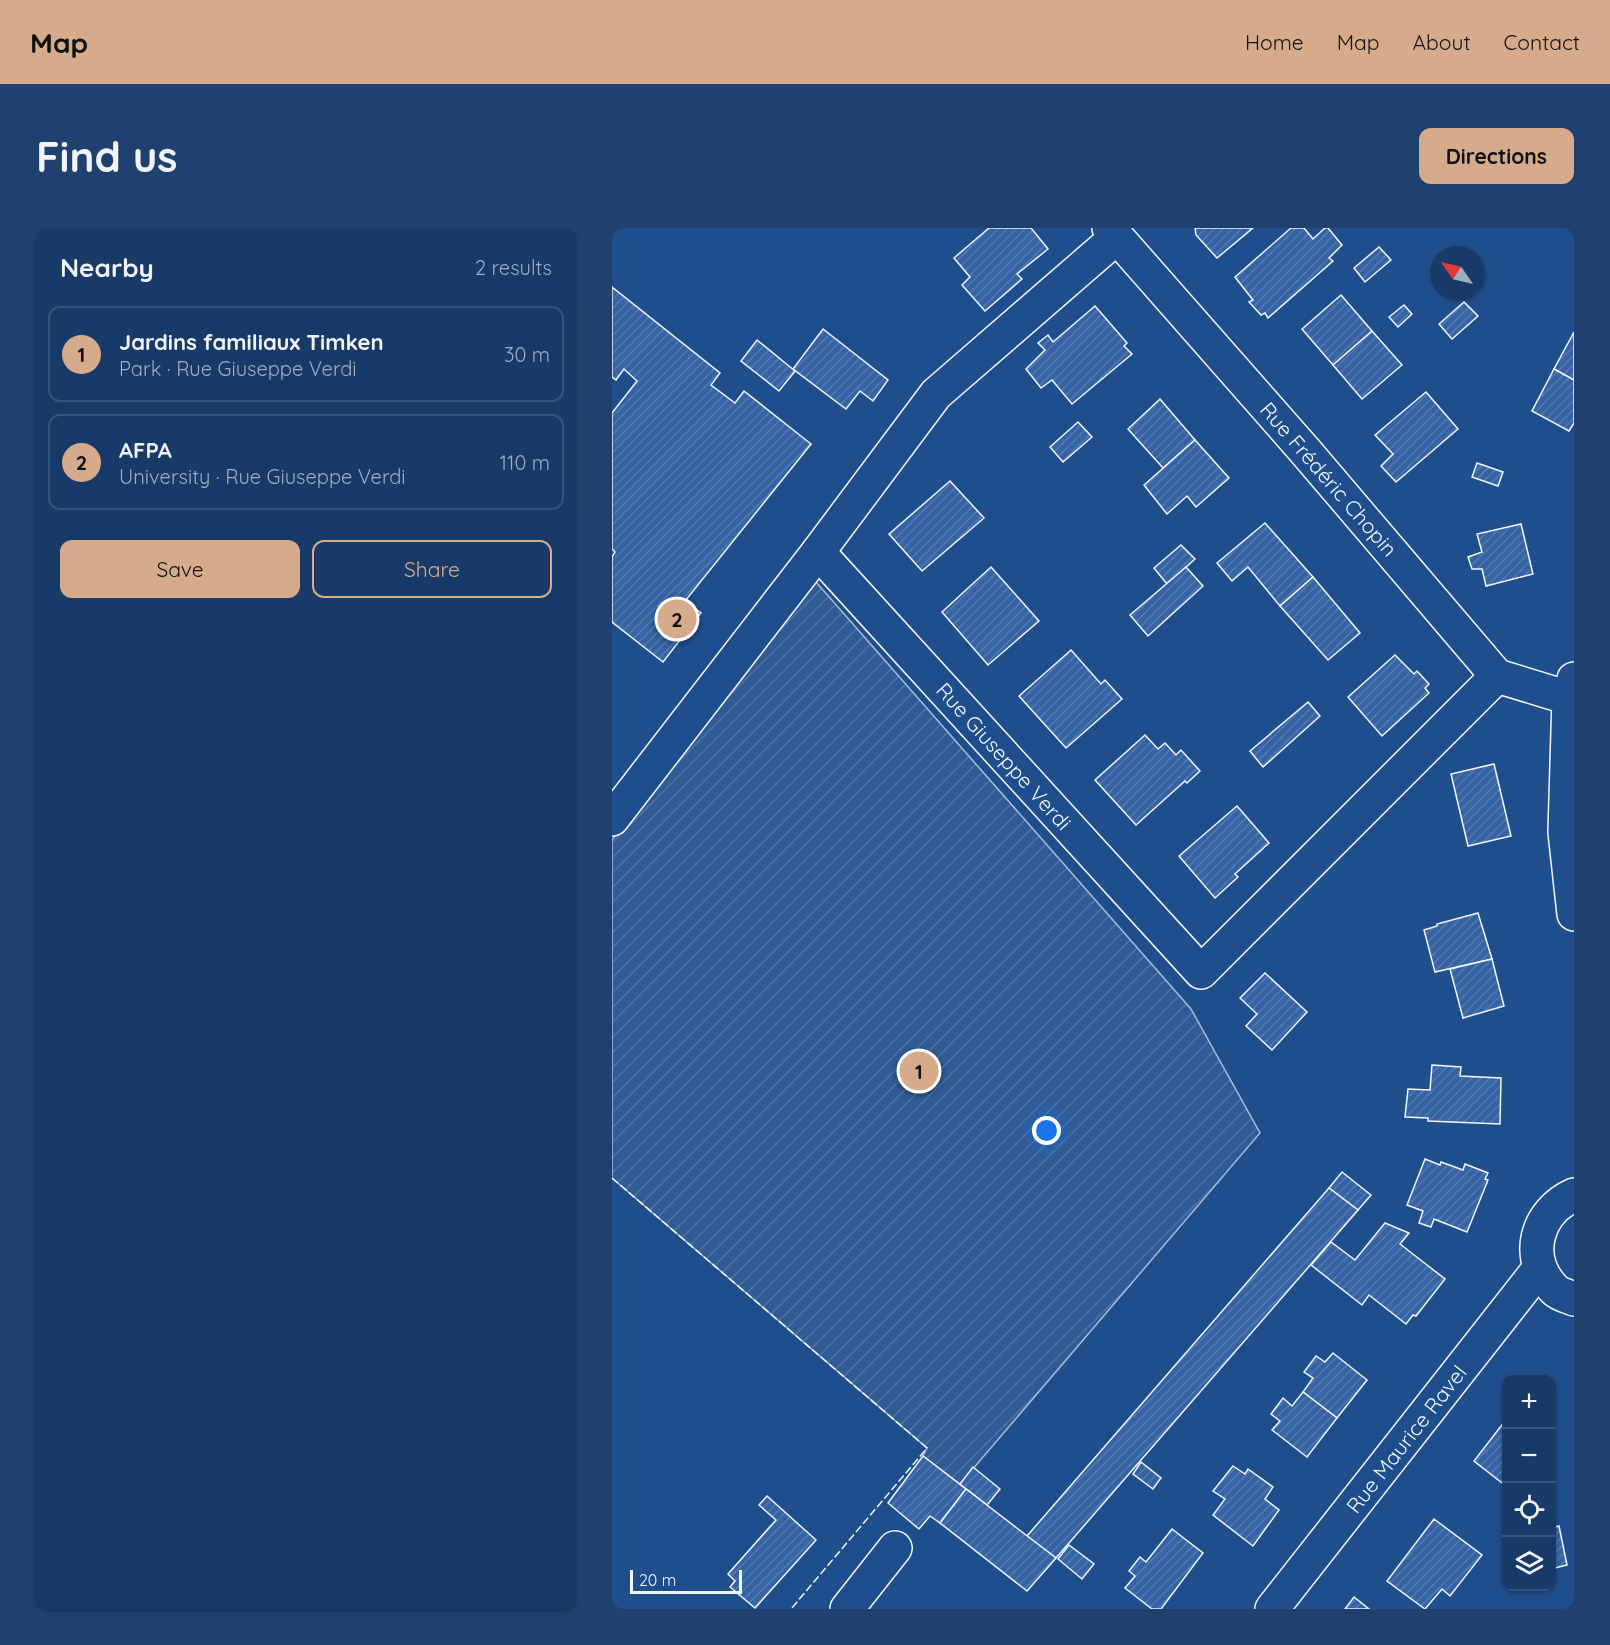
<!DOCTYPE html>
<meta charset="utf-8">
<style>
body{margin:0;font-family:Quicksand,sans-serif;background:#20416f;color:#f1f3f6}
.controls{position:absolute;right:18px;bottom:18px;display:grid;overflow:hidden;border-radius:12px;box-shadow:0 2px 4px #0004}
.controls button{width:54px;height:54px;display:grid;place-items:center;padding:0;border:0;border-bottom:2px solid #36547d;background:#173a69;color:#f1f3f6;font:30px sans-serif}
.compass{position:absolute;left:818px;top:18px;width:54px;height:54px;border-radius:50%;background:#173a69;box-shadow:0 2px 4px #0004;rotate:304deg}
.scale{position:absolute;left:18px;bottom:15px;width:112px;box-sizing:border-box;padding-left:6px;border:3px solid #f2f6ff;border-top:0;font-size:16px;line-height:21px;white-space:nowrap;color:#f2f6ff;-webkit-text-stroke:4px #1f4e8c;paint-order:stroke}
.you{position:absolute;left:435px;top:903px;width:21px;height:21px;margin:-15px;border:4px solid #fff;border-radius:50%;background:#1a73e8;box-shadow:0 0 0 9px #1a73e833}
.badge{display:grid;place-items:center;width:39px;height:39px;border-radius:50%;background:#d6ab8b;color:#111;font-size:20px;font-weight:700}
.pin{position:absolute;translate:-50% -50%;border:3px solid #fff;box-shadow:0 2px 6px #0006}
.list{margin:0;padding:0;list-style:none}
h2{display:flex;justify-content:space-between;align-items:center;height:78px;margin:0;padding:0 24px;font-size:26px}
h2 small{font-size:20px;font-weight:400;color:#9eadc0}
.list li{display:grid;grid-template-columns:39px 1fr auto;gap:18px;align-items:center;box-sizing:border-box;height:96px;margin:0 12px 12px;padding:0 12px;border:2px solid #36547d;border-radius:12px}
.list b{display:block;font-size:22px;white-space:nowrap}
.list p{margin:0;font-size:20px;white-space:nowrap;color:#9eadc0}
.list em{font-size:20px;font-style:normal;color:#9eadc0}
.actions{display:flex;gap:12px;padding:18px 24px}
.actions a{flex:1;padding:14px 0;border:2px solid #d6ab8b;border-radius:12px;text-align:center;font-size:21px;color:#d6ab8b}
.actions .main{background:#d6ab8b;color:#111}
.icon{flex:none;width:33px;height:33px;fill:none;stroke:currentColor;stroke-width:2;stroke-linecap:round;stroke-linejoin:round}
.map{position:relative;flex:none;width:962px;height:1381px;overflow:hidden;border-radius:12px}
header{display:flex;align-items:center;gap:36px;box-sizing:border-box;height:84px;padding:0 30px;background:#d6ab8b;color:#111}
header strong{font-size:28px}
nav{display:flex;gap:33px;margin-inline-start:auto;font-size:21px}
.intro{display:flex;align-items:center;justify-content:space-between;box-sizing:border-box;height:144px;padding:0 36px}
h1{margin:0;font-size:42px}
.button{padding:15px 27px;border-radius:12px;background:#d6ab8b;color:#111;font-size:21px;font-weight:700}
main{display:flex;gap:36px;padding:0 36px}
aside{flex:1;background:#173a69;border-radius:12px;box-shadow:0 2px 4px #0004}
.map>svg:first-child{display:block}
.garden{fill:url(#garden-furrows);stroke:#a8bbd7;stroke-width:1.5}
.building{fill:url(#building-hatch);stroke:#f2f6ff;stroke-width:1.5}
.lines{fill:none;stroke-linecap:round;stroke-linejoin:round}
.minor-casing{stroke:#f2f6ff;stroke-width:36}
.minor{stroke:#1f4e8c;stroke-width:33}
.fence{stroke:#f2f6ff;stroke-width:1.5;stroke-dasharray:8 3;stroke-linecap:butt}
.labels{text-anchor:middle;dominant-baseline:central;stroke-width:4.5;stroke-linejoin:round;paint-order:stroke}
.street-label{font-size:21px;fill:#f2f6ff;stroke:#1f4e8c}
</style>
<header>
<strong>Map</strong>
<nav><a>Home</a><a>Map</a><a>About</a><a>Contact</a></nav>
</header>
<div class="intro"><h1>Find us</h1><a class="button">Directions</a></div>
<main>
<aside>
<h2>Nearby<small>2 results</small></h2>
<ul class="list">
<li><span class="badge">1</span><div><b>Jardins familiaux Timken</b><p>Park · Rue Giuseppe Verdi</p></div><em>30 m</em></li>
<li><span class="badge">2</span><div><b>AFPA</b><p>University · Rue Giuseppe Verdi</p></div><em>110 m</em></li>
</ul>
<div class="actions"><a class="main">Save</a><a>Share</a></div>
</aside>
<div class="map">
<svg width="962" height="1381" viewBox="0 0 962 1381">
<defs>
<pattern id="garden-furrows" width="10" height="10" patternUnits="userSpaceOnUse" patternTransform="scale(1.5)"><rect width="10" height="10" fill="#305b95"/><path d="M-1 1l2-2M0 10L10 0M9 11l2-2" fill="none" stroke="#4e73a5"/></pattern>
<pattern id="building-hatch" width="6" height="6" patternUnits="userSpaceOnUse" patternTransform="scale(1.5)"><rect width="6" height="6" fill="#3563a3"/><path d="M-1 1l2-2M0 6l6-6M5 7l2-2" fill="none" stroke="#537ab1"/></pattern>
</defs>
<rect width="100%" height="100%" fill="#1f4e8c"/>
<path class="garden" d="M 204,354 L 579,781 L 648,905 L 348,1256 L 311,1228 L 315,1220 L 0,950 L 0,612 L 179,376 Z"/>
<g class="building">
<path d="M 377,0 L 419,0 L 436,21 L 405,46 L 410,51 L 373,83 L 350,57 L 358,49 L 342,30 Z"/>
<path d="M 583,0 L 641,0 L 605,30 L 584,7 Z"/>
<path d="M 679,0 L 692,0 L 701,11 L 713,0 L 716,0 L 730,17 L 717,30 L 721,33 L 656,90 L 653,85 L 649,87 L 637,74 L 641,72 L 623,49 Z"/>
<path d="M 767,19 L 779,32 L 753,54 L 742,40 Z"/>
<path d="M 0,59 L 108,145 L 99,157 L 123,175 L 132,163 L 199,216 L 73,373 L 89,385 L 51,434 L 0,394 L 0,329 L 3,324 L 0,321 L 0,185 L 25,153 L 12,141 L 4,152 L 0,149 Z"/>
<path d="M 729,67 L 760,103 L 721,137 L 690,101 Z"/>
<path d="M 852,74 L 866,88 L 840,111 L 827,96 Z"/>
<path d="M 792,77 L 800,86 L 786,99 L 777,89 Z"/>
<path d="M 483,78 L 515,115 L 512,118 L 520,126 L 460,176 L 440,152 L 429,160 L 414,141 L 433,122 L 426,115 L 436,107 L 441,114 Z"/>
<path d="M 211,101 L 276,152 L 261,173 L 248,163 L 234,181 L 181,141 Z"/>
<path d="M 760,103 L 790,137 L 750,171 L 721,137 Z"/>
<path d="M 962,104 L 962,152 L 942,141 Z"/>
<path d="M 145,112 L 183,143 L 167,163 L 129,133 Z"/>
<path d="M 942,141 L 962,152 L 962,195 L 957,203 L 920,183 Z"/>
<path d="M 814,164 L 846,201 L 784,254 L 769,238 L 781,226 L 763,207 Z"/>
<path d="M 548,171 L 583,212 L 551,240 L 516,201 Z"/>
<path d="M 466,194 L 480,209 L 451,234 L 438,219 Z"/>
<path d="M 583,212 L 617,250 L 584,279 L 575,268 L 555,286 L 532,257 Z"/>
<path d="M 865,235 L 891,244 L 886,258 L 860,249 Z"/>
<path d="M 338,253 L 372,290 L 310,343 L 277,306 Z"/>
<path d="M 653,295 L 701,349 L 668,378 L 636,339 L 620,353 L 605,335 Z"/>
<path d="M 909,296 L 921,346 L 874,358 L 870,341 L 860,341 L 856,329 L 870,324 L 865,306 Z"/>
<path d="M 569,317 L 583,331 L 555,356 L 542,340 Z"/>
<path d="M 379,339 L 427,393 L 376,437 L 330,384 Z"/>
<path d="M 574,339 L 591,358 L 536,408 L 518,387 Z"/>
<path d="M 701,349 L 748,405 L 716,432 L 668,378 Z"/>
<path d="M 459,422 L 489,456 L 493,452 L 510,471 L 454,520 L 407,468 Z"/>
<path d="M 783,427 L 802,446 L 805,443 L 817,456 L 813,460 L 817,465 L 770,508 L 736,469 Z"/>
<path d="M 696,474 L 708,488 L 651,539 L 638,523 Z"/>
<path d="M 533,507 L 546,521 L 553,515 L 564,527 L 569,522 L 588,543 L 575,555 L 573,553 L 524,597 L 483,552 Z"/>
<path d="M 882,536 L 899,608 L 856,618 L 839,546 Z"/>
<path d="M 625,578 L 657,615 L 623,646 L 626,649 L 603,670 L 567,628 Z"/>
<path d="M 866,685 L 880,731 L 823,744 L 812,702 L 825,698 L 825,696 Z"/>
<path d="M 880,731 L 892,778 L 851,790 L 838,741 Z"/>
<path d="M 653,745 L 695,784 L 660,822 L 634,798 L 645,786 L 628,770 Z"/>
<path d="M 820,837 L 849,839 L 848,848 L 889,850 L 888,896 L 816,893 L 816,890 L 793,889 L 796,861 L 818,862 Z"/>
<path d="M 813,931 L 828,937 L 829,934 L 851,942 L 853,936 L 876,945 L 873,951 L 876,952 L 855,1004 L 822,991 L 819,999 L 807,995 L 811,983 L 795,977 Z"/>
<path d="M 730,944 L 759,967 L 746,982 L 717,960 Z"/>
<path d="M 717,960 L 746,982 L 444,1330 L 415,1308 Z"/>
<path d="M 773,995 L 797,1005 L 788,1016 L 833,1051 L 804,1088 L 801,1087 L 794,1096 L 757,1067 L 750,1077 L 699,1037 L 719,1014 L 743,1032 Z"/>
<path d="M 721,1125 L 755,1152 L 725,1190 L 691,1164 L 701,1150 L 692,1144 L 704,1128 L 713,1134 Z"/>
<path d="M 691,1164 L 725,1190 L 695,1229 L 660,1202 L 668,1193 L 659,1186 L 671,1170 L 680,1178 Z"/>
<path d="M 893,1193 L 894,1194 L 894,1258 L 862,1233 Z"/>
<path d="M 311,1228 L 354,1261 L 328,1295 L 318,1288 L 307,1301 L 276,1275 Z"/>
<path d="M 529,1234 L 549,1250 L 541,1261 L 521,1246 Z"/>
<path d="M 621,1238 L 633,1246 L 636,1241 L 661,1259 L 653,1271 L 667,1282 L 641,1318 L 601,1287 L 613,1271 L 601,1263 Z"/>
<path d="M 361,1239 L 388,1261 L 375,1277 L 348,1256 Z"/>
<path d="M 354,1261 L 444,1330 L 415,1363 L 328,1295 Z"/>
<path d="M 155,1268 L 204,1312 L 143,1380 L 118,1359 L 123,1353 L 116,1346 L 164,1292 L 147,1277 Z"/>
<path d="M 822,1291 L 870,1327 L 838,1368 L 830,1361 L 813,1381 L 775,1353 Z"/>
<path d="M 947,1298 L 955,1337 L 939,1341 L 939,1300 Z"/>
<path d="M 560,1301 L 591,1325 L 549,1381 L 540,1381 L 513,1360 L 523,1348 L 517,1343 L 528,1329 L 534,1334 Z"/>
<path d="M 457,1317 L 482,1336 L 470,1351 L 446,1331 Z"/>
<path d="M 742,1369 L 757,1381 L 733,1381 Z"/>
</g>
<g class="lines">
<defs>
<g id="minor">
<path d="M 497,0 L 694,224 L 885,448 L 957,470"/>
<path d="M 505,9 L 324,166 L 206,324 L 589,744 L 885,448"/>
<path d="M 962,451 L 957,470 L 953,604 L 962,686"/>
<path d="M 0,591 L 206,324"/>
<path d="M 962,967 C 924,984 912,1029 941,1060 C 946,1066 955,1068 962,1071"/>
<path d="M 235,1381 L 283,1320"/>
<path d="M 660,1381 L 927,1041"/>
</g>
</defs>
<use href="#minor" class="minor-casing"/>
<use href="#minor" class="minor"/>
<path class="fence" d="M 0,950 L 315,1220 L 179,1381"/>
</g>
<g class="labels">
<g class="street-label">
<text transform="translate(717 251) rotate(49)">Rue Frédéric Chopin</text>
<text transform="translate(392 528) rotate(48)">Rue Giuseppe Verdi</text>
<text transform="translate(794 1211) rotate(-52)">Rue Maurice Ravel</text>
</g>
</g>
</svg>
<div class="controls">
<button>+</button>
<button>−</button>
<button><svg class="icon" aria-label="locate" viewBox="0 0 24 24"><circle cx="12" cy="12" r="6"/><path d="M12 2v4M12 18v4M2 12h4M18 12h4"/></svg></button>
<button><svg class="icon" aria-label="layers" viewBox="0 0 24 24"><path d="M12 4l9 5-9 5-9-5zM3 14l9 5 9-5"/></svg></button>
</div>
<svg class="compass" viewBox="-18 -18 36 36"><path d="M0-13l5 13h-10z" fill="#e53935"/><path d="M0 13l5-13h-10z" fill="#9eadc0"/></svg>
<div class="scale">20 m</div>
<div class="you"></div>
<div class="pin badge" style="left:307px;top:843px">1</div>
<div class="pin badge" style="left:65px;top:391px">2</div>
</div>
</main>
